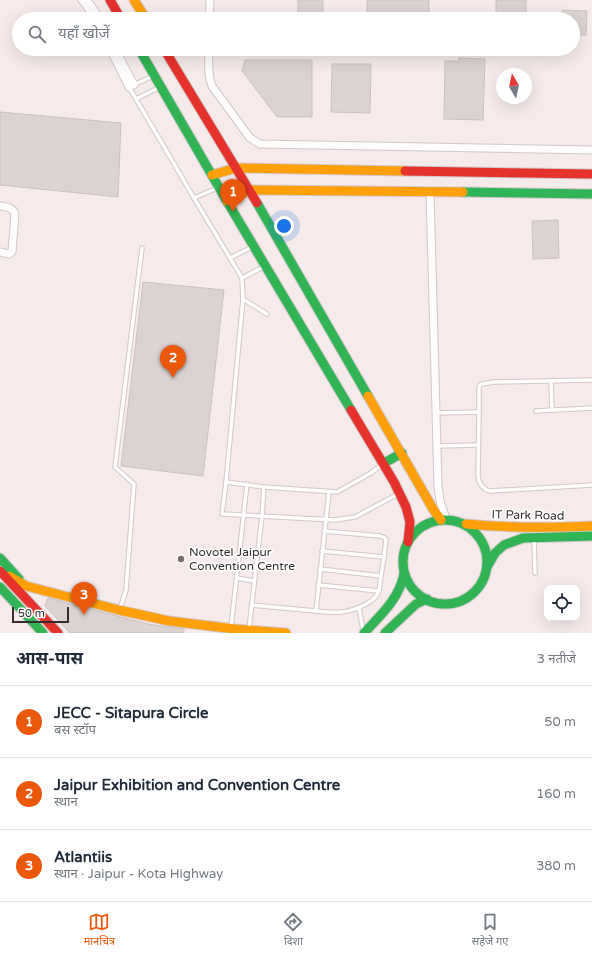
<!DOCTYPE html>
<html lang="hi">
<meta charset="utf-8">
<style>
body{margin:0;font-family:"Varela Round","Noto Sans Devanagari",sans-serif;background:#f2f2f3;color:#1f2937}
.controls{position:absolute;right:12px;bottom:12px;display:grid;overflow:hidden;border-radius:8px;box-shadow:0 4px 16px #0002}
.controls button{width:36px;height:36px;display:grid;place-items:center;padding:0;border:0;border-bottom:1px solid #e0e1e3;background:#fff;color:#1f2937;font:20px sans-serif}
.compass{position:absolute;left:496px;top:68px;width:36px;height:36px;border-radius:50%;background:#fff;box-shadow:0 4px 16px #0002;rotate:351deg}
.scale{position:absolute;left:12px;bottom:10px;width:57px;box-sizing:border-box;padding-left:4px;border:2px solid #372d2e;border-top:0;font-size:11px;line-height:14px;white-space:nowrap;color:#372d2e;-webkit-text-stroke:3px #fff;paint-order:stroke}
.you{position:absolute;left:284px;top:226px;width:14px;height:14px;margin:-10px;border:3px solid #fff;border-radius:50%;background:#1a73e8;box-shadow:0 0 0 6px #1a73e833}
.badge{display:grid;place-items:center;width:26px;height:26px;border-radius:50%;background:#ea580c;color:#fff;font-size:13px;font-weight:700}
.pin{position:absolute;translate:-50% -33px;filter:drop-shadow(0 1px 2px #0008)}
.pin::after{content:'';position:absolute;top:21px;width:14px;height:12px;background:inherit;clip-path:polygon(0 0,100% 0,50% 100%)}
.list{margin:0;padding:0;list-style:none}
h2{display:flex;justify-content:space-between;align-items:center;height:52px;margin:0;padding:0 16px;font-size:17px}
h2 small{font-size:13px;font-weight:400;color:#747a83}
.list li{display:grid;grid-template-columns:26px 1fr auto;gap:12px;align-items:center;box-sizing:border-box;height:72px;padding:0 16px;border-top:1px solid #e0e1e3}
.list b{display:block;font-size:15px;white-space:nowrap}
.list p{margin:0;font-size:13px;white-space:nowrap;color:#747a83}
.list em{font-size:13px;font-style:normal;color:#747a83}
.icon{flex:none;width:22px;height:22px;fill:none;stroke:currentColor;stroke-width:2;stroke-linecap:round;stroke-linejoin:round}
.map{position:relative;flex:none;width:592px;height:633px;overflow:hidden}
.search{position:absolute;background:#fff;box-shadow:0 4px 16px #0002;left:12px;right:12px;top:12px;height:44px;display:flex;align-items:center;gap:10px;box-sizing:border-box;padding:0 14px;border-radius:22px;color:#747a83;font-size:15px}
.sheet{height:268px;background:#fff}
nav{display:flex;justify-content:space-around;align-items:center;box-sizing:border-box;height:56px;border-top:1px solid #e0e1e3;background:#fff;font-size:11px;color:#747a83}
nav a{display:grid;justify-items:center;gap:2px}
nav .on{color:#ea580c}
.map>svg:first-child{display:block}
.building{fill:#dcd2d2;stroke:#ccc2c2}
.lines{fill:none;stroke-linecap:round;stroke-linejoin:round}
.lane-casing{stroke:#d2c8c8;stroke-width:5.5}
.street-casing{stroke:#d2c8c8;stroke-width:9}
.fast-casing{stroke:#d2c8c8;stroke-width:11}
.slow-casing{stroke:#d2c8c8;stroke-width:11}
.jam-casing{stroke:#d2c8c8;stroke-width:11}
.lane{stroke:#fefcfc;stroke-width:3.5}
.street{stroke:#fefcfc;stroke-width:7}
.fast{stroke:#30b455;stroke-width:9}
.slow{stroke:#ff9f0a;stroke-width:9}
.jam{stroke:#e5322d;stroke-width:9}
.poi-dot{fill:#7a6f70;stroke:#fff;stroke-width:1.5}
.labels{text-anchor:middle;dominant-baseline:central;stroke-width:3.5;stroke-linejoin:round;paint-order:stroke}
.street-label{font-size:12px;fill:#372d2e;stroke:#fff}
.poi-label{font-size:12px;fill:#372d2e;stroke:#fff;text-anchor:start}
</style>
<div class="map">
<svg width="592" height="633" viewBox="0 0 592 633">
<rect width="100%" height="100%" fill="#f6eaea"/>
<g class="building">
<rect x="298" y="0" width="25" height="19"/>
<rect x="367" y="0" width="62" height="19"/>
<rect x="496" y="0" width="30" height="19"/>
<path d="M 562,10 L 587,11 L 586,35 L 573,35 L 573,19 L 562,19 Z"/>
<path d="M 459,58 L 485,59 L 483,120 L 444,119 L 445,61 L 458,61 Z"/>
<path d="M 245,60 L 312,60 L 312,117 L 277,117 L 242,71 Z"/>
<path d="M 332,64 L 371,64 L 370,113 L 331,112 Z"/>
<path d="M 0,112 L 121,123 L 118,197 L 0,185 Z"/>
<path d="M 558,220 L 559,258 L 533,259 L 532,221 Z"/>
<path d="M 143,282 L 224,290 L 203,476 L 121,466 Z"/>
<path d="M 48,598 L 148,624 L 184,629 L 184,633 L 70,633 L 45,606 Z"/>
</g>
<g class="lines">
<defs>
<g id="lane">
<path d="M 153,76 L 129,87 L 194,198 L 217,188"/>
<path d="M 136,99 L 160,87"/>
<path d="M 194,198 L 242,278"/>
<path d="M 230,258 L 252,247"/>
<path d="M 265,266 L 242,278 L 243,299 L 267,314"/>
<path d="M 243,299 L 226,482 L 264,487 L 337,492 L 371,473 L 383,464"/>
<path d="M 592,380 L 494,382 L 482,384 L 480,385 L 479,388 L 479,412 L 478,476 C 479,484 482,489 490,491 L 592,485"/>
<path d="M 551,381 L 552,410"/>
<path d="M 536,411 L 592,408"/>
<path d="M 436,413 L 479,412"/>
<path d="M 437,446 L 478,445"/>
<path d="M 226,482 L 222,514 L 335,520 L 355,517 L 398,494"/>
<path d="M 324,531 L 380,536 L 385,538 L 386,540 L 384,557"/>
<path d="M 534,539 L 535,573"/>
<path d="M 322,551 L 384,557 L 381,576"/>
<path d="M 320,569 L 381,576 L 379,591"/>
<path d="M 237,578 L 254,581"/>
<path d="M 252,605 L 316,611 L 329,492"/>
<path d="M 359,608 L 363,630"/>
<path d="M 120,609 L 126,590 L 134,484 L 115,467 L 142,248"/>
<path d="M 316,611 C 336,613 348,614 366,604 C 372,601 376,598 379,591 L 318,585"/>
<path d="M 231,627 L 247,484"/>
<path d="M 249,629 L 262,516 L 264,487"/>
</g>
<g id="street">
<path d="M 82,0 L 87,6 L 94,19"/>
<path d="M 87,0 L 100,19"/>
<path d="M 209,19 L 210,0"/>
<path d="M 110,49 L 129,87"/>
<path d="M 115,49 L 134,85"/>
<path d="M 209,49 C 209,61 207,74 212,86 L 250,138 L 260,144 L 592,150"/>
<path d="M 430,192 L 438,486 L 440,501 L 446,519"/>
<path d="M 0,206 C 7,207 12,207 15,213 L 12,252 L 9,254 L 0,252"/>
</g>
<g id="fast">
<path d="M 139,49 L 228,203 L 351,410"/>
<path d="M 463,192 L 592,194"/>
<path d="M 257,203 L 368,396"/>
<path d="M 384,463 L 402,453"/>
<circle cx="445" cy="562" r="42"/>
<path d="M 0,558 L 19,579"/>
<path d="M 487,567 L 495,553 L 504,545 L 523,538 L 592,536"/>
<path d="M 0,587 L 43,633"/>
<path d="M 364,633 C 381,615 399,599 404,574"/>
<path d="M 385,633 L 416,604 L 427,599"/>
</g>
<g id="slow">
<path d="M 134,0 L 146,19"/>
<path d="M 212,175 L 236,168 L 405,171"/>
<path d="M 227,201 L 250,190 L 463,192"/>
<path d="M 368,396 L 433,509 L 441,520"/>
<path d="M 466,524 C 508,528 550,528 592,526"/>
<path d="M 9,576 L 26,586 L 119,610 L 169,621 L 235,629 L 286,633"/>
</g>
<g id="jam">
<path d="M 110,0 L 121,19"/>
<path d="M 164,49 L 257,203"/>
<path d="M 405,171 L 592,174"/>
<path d="M 351,410 L 394,482 L 406,507 L 410,522 L 408,542"/>
<path d="M 0,571 L 58,633"/>
</g>
</defs>
<use href="#lane" class="lane-casing"/>
<use href="#street" class="street-casing"/>
<use href="#fast" class="fast-casing"/>
<use href="#slow" class="slow-casing"/>
<use href="#jam" class="jam-casing"/>
<use href="#lane" class="lane"/>
<use href="#street" class="street"/>
<use href="#fast" class="fast"/>
<use href="#slow" class="slow"/>
<use href="#jam" class="jam"/>
</g>
<circle class="poi-dot" cx="181" cy="559" r="4"/>
<g class="labels">
<g class="street-label">
<text transform="translate(528 515) rotate(1)">IT Park Road</text>
</g>
<g class="poi-label">
<text x="189" y="552">Novotel Jaipur<tspan x="189" dy="14">Convention Centre</tspan></text>
</g>
</g>
</svg>
<div class="controls">
<button><svg class="icon" aria-label="locate" viewBox="0 0 24 24"><circle cx="12" cy="12" r="6"/><path d="M12 2v4M12 18v4M2 12h4M18 12h4"/></svg></button>
</div>
<svg class="compass" viewBox="-18 -18 36 36"><path d="M0-13l5 13h-10z" fill="#e53935"/><path d="M0 13l5-13h-10z" fill="#747a83"/></svg>
<div class="scale">50 m</div>
<div class="you"></div>
<div class="pin badge" style="left:233px;top:212px">1</div>
<div class="pin badge" style="left:173px;top:378px">2</div>
<div class="pin badge" style="left:84px;top:615px">3</div>
<div class="search"><svg class="icon" aria-label="search" viewBox="0 0 24 24"><circle cx="10" cy="10" r="6"/><path d="M15 15l6 6"/></svg>यहाँ खोजें</div>
</div>
<section class="sheet">
<h2>आस-पास<small>3 नतीजे</small></h2>
<ul class="list">
<li><span class="badge">1</span><div><b>JECC - Sitapura Circle</b><p>बस स्टॉप</p></div><em>50 m</em></li>
<li><span class="badge">2</span><div><b>Jaipur Exhibition and Convention Centre</b><p>स्थान</p></div><em>160 m</em></li>
<li><span class="badge">3</span><div><b>Atlantiis</b><p>स्थान · Jaipur - Kota Highway</p></div><em>380 m</em></li>
</ul>
</section>
<nav>
<a class="on"><svg class="icon" aria-label="map" viewBox="0 0 24 24"><path d="M3 6l6-2 6 2 6-2v14l-6 2-6-2-6 2zM9 4v14M15 6v14"/></svg>मानचित्र</a>
<a><svg class="icon" aria-label="directions" viewBox="0 0 24 24"><path d="M12 3l9 9-9 9-9-9zM9 14v-3h6M13 9l2 2-2 2"/></svg>दिशा</a>
<a><svg class="icon" aria-label="saved" viewBox="0 0 24 24"><path d="M7 4h10v16l-5-4-5 4z"/></svg>सहेजे गए</a>
</nav>
